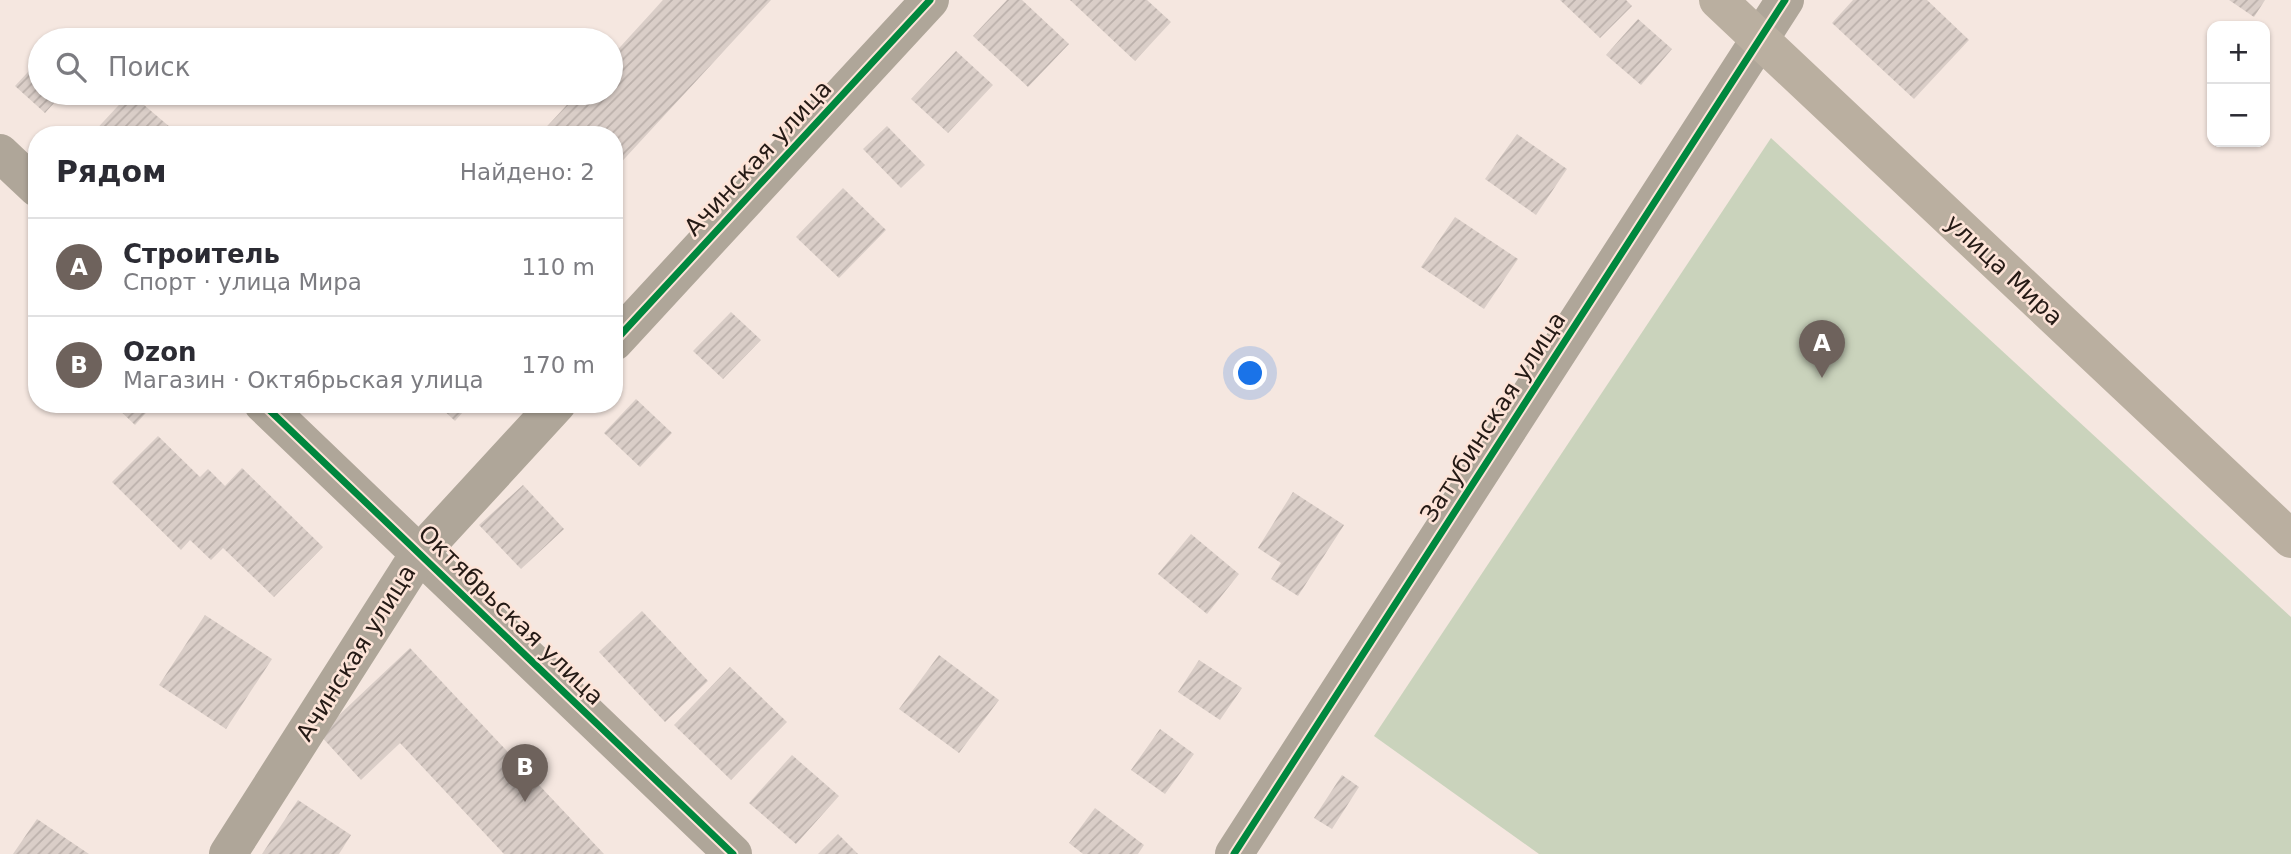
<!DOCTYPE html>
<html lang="ru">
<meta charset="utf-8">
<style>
body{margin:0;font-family:"DejaVu Sans",sans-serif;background:#f2f2f3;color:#2b2b33}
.controls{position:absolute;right:21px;top:21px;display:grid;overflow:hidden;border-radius:14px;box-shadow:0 2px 5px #0004}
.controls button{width:63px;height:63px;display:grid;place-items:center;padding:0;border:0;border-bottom:2px solid #e1e1e2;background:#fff;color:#2b2b33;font:35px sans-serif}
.you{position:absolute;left:1251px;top:374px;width:24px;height:24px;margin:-18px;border:5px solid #fff;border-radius:50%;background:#1a73e8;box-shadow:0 0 0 10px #1a73e833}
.badge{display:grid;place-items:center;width:46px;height:46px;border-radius:50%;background:#6e625c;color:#fff;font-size:23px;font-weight:700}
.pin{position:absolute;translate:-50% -58px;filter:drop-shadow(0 2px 4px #0008)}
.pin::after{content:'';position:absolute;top:37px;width:24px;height:21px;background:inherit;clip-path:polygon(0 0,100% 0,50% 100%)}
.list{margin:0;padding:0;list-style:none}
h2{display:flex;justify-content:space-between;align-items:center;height:91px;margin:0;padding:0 28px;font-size:30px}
h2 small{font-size:23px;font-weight:400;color:#7c7c81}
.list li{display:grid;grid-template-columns:46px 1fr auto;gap:21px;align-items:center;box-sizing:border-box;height:98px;padding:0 28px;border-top:2px solid #e1e1e2}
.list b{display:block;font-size:26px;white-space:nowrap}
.list p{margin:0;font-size:23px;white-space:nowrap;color:#7c7c81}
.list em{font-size:23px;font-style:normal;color:#7c7c81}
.icon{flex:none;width:38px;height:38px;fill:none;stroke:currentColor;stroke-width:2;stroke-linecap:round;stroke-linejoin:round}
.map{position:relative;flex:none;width:2291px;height:854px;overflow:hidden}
.search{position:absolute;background:#fff;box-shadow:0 2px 5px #0004;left:28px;top:28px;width:595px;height:77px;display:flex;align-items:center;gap:18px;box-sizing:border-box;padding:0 24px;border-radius:38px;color:#7c7c81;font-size:26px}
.panel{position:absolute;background:#fff;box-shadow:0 2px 5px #0004;left:28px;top:126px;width:595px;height:287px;border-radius:28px}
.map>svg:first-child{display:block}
.grass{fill:#cad3bc}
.building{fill:url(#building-hatch)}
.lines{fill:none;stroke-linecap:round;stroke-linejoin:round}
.street{stroke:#afa699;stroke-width:38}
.secondary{stroke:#baafa0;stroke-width:38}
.cycleway-casing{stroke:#fde4d8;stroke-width:11}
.cycleway{stroke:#00873e;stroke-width:7}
.labels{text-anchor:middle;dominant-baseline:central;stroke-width:5;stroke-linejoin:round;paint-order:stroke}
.street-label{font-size:24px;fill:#251a15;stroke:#fde4d8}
</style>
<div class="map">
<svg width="2291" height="854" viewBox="0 0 2291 854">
<defs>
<pattern id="building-hatch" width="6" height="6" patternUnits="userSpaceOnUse" patternTransform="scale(1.75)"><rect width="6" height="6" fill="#dacec8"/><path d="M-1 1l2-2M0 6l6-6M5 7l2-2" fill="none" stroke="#bbb0ab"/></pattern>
</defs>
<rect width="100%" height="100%" fill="#f5e7e0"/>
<path class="grass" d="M 1771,138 L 2291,617 L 2291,854 L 1539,854 L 1374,736 Z"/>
<g class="building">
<path d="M 663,0 L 771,0 L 614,170 L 614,135 L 539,135 L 578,93 L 611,93 L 611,57 Z"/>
<path d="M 1007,0 L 1022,0 L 1069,44 L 1028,87 L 973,36 Z"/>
<path d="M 1070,0 L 1147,0 L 1171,22 L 1135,61 Z"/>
<path d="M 1560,0 L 1626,0 L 1632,6 L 1600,38 Z"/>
<path d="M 1853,0 L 1927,0 L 1969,40 L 1914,99 L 1832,23 Z"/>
<path d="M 2229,0 L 2265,0 L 2254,17 Z"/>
<path d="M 1638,19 L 1672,49 L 1641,85 L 1606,55 Z"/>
<path d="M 956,51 L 993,85 L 948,133 L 911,99 Z"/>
<path d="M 40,59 L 40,93 L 63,93 L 45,113 L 15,86 Z"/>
<path d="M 130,93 L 171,128 L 164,135 L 91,135 Z"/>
<path d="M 887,126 L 925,165 L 901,188 L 863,149 Z"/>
<path d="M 1517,134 L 1567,169 L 1536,215 L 1485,179 Z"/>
<path d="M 843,188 L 886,230 L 839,278 L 796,237 Z"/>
<path d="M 1455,217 L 1518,259 L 1484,309 L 1421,267 Z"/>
<path d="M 731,312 L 761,340 L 723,379 L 693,351 Z"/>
<path d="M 636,399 L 672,433 L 640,467 L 604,433 Z"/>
<path d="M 113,404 L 154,404 L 135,425 Z"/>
<path d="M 437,404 L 470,404 L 455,421 Z"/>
<path d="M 158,436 L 200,477 L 208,469 L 225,486 L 242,468 L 323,547 L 274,597 L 223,548 L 211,560 L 190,540 L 181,550 L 112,482 Z"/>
<path d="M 523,485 L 564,529 L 521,569 L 479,525 Z"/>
<path d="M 1293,492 L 1344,525 L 1298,596 L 1271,579 L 1281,563 L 1258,548 Z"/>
<path d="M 1191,534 L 1239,574 L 1207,614 L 1158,574 Z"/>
<path d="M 642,611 L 708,681 L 665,722 L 599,652 Z"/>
<path d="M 205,615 L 272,659 L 226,729 L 159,685 Z"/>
<path d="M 410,648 L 604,854 L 504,854 L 400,743 L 361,780 L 319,734 Z"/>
<path d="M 939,655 L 999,700 L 959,753 L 899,709 Z"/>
<path d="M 1199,660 L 1242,688 L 1220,720 L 1178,692 Z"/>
<path d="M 730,667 L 787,722 L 731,780 L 674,725 Z"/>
<path d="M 1160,729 L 1194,754 L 1165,794 L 1131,770 Z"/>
<path d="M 792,755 L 839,796 L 796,844 L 749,803 Z"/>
<path d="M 1342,775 L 1359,787 L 1332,829 L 1314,818 Z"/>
<path d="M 298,800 L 351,835 L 339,854 L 262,854 Z"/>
<path d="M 1095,808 L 1144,845 L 1138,854 L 1083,854 L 1069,843 Z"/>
<path d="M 37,819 L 89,854 L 13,854 Z"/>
<path d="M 838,834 L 858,854 L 818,854 Z"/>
</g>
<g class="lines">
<g class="street">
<path d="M 0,153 L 37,188"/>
<path d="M 614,342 L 930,0"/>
<path d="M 263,404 L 733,854"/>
<path d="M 228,854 L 419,554 L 557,404"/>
<path d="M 1234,854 L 1785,0"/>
</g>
<path class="secondary" d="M 1718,0 L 2291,539"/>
<defs>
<g id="cycleway">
<path d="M 614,342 L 930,0"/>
<path d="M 263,404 L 733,854"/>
<path d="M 1234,854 L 1785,0"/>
</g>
</defs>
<use href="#cycleway" class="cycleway-casing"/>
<use href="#cycleway" class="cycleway"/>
</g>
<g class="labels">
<g class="street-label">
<text transform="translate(758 158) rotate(-47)">Ачинская улица</text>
<text transform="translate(2004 270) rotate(43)">улица Мира</text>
<text transform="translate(1493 417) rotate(-57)">Затубинская улица</text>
<text transform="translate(511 615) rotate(44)">Октябрьская улица</text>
<text transform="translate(356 653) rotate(-58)">Ачинская улица</text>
</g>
</g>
</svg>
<div class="controls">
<button>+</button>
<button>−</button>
</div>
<div class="you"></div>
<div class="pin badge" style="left:1822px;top:378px">A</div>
<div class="pin badge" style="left:525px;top:802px">B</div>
<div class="search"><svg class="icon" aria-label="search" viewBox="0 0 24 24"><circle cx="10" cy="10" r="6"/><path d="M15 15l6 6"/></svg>Поиск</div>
<section class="panel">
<h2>Рядом<small>Найдено: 2</small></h2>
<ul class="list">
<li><span class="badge">A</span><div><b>Строитель</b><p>Спорт · улица Мира</p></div><em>110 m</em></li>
<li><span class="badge">B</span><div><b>Ozon</b><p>Магазин · Октябрьская улица</p></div><em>170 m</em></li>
</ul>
</section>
</div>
